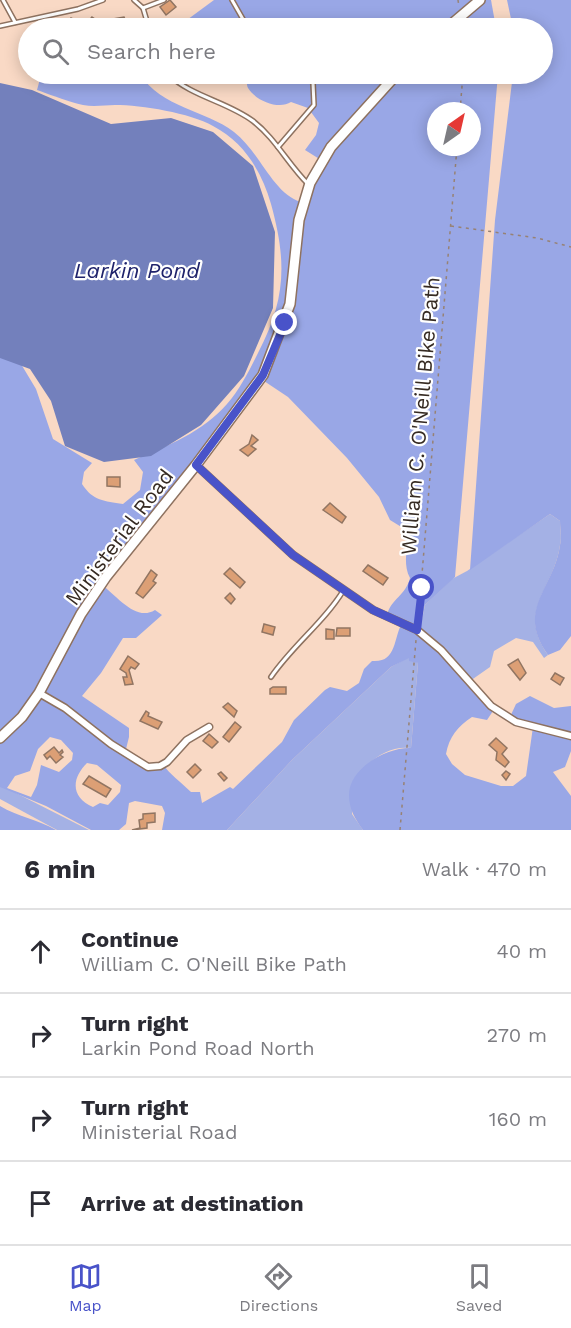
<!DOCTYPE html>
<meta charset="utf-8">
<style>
body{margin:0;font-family:"Work Sans",sans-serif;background:#f7f7f7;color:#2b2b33}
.compass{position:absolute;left:427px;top:102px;width:54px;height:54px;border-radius:50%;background:#fff;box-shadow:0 3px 15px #0003;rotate:34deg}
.stop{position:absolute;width:18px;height:18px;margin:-14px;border:4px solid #4953c9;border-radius:50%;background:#fff}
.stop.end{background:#4953c9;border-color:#fff;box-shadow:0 2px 6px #0008}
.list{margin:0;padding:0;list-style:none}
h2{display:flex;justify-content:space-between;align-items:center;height:78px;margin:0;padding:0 24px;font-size:26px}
h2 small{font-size:20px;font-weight:400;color:#7c7c81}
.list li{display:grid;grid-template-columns:39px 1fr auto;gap:18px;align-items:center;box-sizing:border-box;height:84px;padding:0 24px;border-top:2px solid #e1e1e2}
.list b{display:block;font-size:22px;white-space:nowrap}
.list p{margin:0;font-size:20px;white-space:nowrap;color:#7c7c81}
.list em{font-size:20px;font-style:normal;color:#7c7c81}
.icon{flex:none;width:33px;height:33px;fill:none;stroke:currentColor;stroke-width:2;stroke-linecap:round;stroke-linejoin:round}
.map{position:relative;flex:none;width:571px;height:830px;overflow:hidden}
.search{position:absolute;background:#fff;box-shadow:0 3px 15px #0003;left:18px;right:18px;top:18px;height:66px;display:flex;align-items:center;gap:15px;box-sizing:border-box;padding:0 21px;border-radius:33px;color:#7c7c81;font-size:22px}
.sheet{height:414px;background:#fff}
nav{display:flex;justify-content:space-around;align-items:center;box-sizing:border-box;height:84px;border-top:2px solid #e1e1e2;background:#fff;font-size:16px;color:#7c7c81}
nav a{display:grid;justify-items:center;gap:3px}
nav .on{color:#4953c9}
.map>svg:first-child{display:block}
.green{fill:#a4b1e5}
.forest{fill:#99a7e6;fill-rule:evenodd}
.water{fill:#7380bc}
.building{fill:#dc9f75;stroke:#917562;stroke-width:1.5}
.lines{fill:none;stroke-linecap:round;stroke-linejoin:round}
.service-casing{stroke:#8e7260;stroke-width:6}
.minor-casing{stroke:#8e7260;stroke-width:9}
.secondary-casing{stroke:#8e7260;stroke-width:12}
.path{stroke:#978274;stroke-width:1.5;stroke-dasharray:3 4.5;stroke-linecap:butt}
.service{stroke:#fff;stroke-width:3}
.minor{stroke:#fff;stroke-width:6}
.secondary{stroke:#fff;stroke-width:9}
.route{stroke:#4953c9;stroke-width:8}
.labels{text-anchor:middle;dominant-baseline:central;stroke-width:4.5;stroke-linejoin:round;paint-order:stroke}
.street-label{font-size:21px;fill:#362b23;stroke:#fff}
.water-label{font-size:22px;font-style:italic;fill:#1f236b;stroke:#fff}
</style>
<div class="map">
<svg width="571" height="830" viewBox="0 0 571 830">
<rect width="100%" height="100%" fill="#f9d9c5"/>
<g class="green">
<path d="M 550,514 L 560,521 C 560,529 562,538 560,545 C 554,589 516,610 548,655 L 544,658 L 533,642 L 516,638 L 494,651 L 490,667 L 470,681 L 419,632 L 425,605 L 452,579 L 467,571 Z"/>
<path d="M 409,657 L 418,663 L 411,748 C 386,745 369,762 354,779 L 352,814 L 363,830 L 227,830 L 292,760 L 391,667 Z"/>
<path d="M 0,785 L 89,830 L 57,830 L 0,799 Z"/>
</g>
<g class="forest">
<path d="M 214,0 L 491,0 L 496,28 L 176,28 Z"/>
<path d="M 507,0 L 571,0 L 571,636 L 560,650 L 548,655 C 515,609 554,589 560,545 C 562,538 560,529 560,521 L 550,514 L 470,570 L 495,220 L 513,74 L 542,74 L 542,28 L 513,28 Z"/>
<path d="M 36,74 L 140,74 C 161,108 206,110 234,132 C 260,152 273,194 301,202 L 321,160 L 305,150 L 316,135 L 319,123 L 308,108 L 291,102 C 279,110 256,101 248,88 C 246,84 247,78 247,74 L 498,74 L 455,577 L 425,605 L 419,632 L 495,708 L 487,720 L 472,717 C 458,726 449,737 446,754 L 452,764 L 465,775 L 501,786 L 513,786 L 526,776 L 533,727 L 510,717 L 516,704 L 530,696 L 554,708 L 571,706 L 571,751 L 565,767 L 553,772 L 571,796 L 571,830 L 363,830 C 355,819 349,809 349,795 C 349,768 387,747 411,748 L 418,663 L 409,661 L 409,658 L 391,667 L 292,760 L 227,830 L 162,830 L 165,813 L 162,806 L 135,801 L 129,803 L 126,824 L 119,830 L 91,830 L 46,806 L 0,787 L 0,355 L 21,364 L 36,389 L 53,439 L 92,463 L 84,472 L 82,484 C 93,501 104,501 123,504 L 140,490 L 143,472 L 134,460 C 167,446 203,432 227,404 C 240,389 249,371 258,353 C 286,299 287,262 271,204 C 262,172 244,142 213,126 C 190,113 142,105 115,105 C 105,105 94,107 83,105 C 69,102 54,96 40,91 L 37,90 L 40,79 ZM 436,111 L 472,111 L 472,147 L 436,147 ZM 264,381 L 288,397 L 347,458 L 379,497 L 390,520 L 403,528 C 411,545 401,561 410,578 C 406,595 391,599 387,615 L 402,623 C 393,639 397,663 372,661 L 364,669 L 359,683 L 347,691 L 330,687 L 325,690 L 294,720 L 282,742 L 233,789 L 230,787 L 202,803 L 200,792 L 191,792 C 181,782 170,775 162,763 L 145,766 L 124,757 L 129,737 L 129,728 L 82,696 L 101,673 L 123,638 L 136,638 L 162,615 L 155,610 C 136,622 117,596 102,585 ZM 50,737 L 61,740 L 73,753 L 72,760 L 59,772 L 41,765 L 37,785 L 31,797 L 7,788 L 15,776 L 30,771 L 38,749 ZM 87,763 L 97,765 L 121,785 L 120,792 L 108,805 L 100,803 L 93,807 C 71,797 71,779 87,763 Z"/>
<path d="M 0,806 C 18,817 37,819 56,830 L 0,830 Z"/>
</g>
<path class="water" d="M 0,83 L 32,90 L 111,124 L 171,118 L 213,132 L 253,166 L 275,232 L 273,308 L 244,376 L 201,425 L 151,456 L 104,462 L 65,446 L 51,401 L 30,369 L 0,358 Z"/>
<g class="building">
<path d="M 170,0 L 176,7 L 166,15 L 160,7 Z"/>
<path d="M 92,17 L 98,21 L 93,28 L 74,28 L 68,22 L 71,18 L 85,25 Z"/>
<path d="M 124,17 L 129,28 L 114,28 L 112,19 Z"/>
<path d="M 252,435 L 258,440 L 251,446 L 256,449 L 248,456 L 240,450 L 249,444 Z"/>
<path d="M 107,477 L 120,477 L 120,487 L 107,486 Z"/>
<path d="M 330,503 L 346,517 L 342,523 L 323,510 Z"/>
<path d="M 368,565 L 388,578 L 383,585 L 363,571 Z"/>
<path d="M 230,568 L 245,582 L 240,588 L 224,574 Z"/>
<path d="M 151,570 L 157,575 L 153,581 L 156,583 L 143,598 L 136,593 Z"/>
<path d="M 230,593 L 235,599 L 231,604 L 225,598 Z"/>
<path d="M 264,624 L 275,627 L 273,635 L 262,632 Z"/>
<path d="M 337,628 L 350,628 L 350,636 L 336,636 Z"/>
<path d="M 326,629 L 334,630 L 334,639 L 326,639 Z"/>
<path d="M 128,656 L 139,664 L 135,669 L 131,667 L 129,670 L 133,684 L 125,685 L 123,677 L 127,677 L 126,673 L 120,669 Z"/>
<path d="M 518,659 L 526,673 L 520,680 L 508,665 Z"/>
<path d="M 555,673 L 564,678 L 560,685 L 551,679 Z"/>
<path d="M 273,687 L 286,687 L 286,694 L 270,694 L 270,689 Z"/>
<path d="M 228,703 L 237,711 L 234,717 L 223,707 Z"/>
<path d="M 146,711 L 149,713 L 148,716 L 162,722 L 158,729 L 140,721 Z"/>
<path d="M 235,722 L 241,727 L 229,742 L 223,737 Z"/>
<path d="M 209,734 L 218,742 L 212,748 L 203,741 Z"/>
<path d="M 496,738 L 507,748 L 502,754 L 509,762 L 505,767 L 496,760 L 497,752 L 489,745 Z"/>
<path d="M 54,747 L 59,753 L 62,750 L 63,752 L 60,755 L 63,757 L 56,763 L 50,756 L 47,759 L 44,755 Z"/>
<path d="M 195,764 L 201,770 L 193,778 L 187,772 Z"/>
<path d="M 506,771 L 510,774 L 506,780 L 502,775 Z"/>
<path d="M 221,772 L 227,778 L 224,781 L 218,774 Z"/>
<path d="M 89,776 L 111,789 L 106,797 L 83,784 Z"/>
<path d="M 155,813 L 155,822 L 147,823 L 147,828 L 132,830 L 140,828 L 139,820 L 143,819 L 143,814 Z"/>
</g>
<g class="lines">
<defs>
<g id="service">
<path d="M 3,0 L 15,22"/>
<path d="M 134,0 L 143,8 L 149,28"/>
<path d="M 232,0 L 248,28"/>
<path d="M 143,8 L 164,0"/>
<path d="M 0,26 L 78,9 L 103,0"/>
<path d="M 168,74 C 192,97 226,101 253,121 C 275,138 288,164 308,184"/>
<path d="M 278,147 L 314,105 L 313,83 L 303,74"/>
<path d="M 271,677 C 293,645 325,621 343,591"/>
</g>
<g id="minor">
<path d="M 196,465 L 293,555 L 373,610 L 417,630 L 441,650 L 491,706 L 516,722 L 571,736"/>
<path d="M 39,693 L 65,708 L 111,744 L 148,767 L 160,766 L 167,762 L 187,740 L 209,727"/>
</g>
<g id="secondary">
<path d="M 447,28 L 480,0"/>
<path d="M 0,738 L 22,717 L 39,693 L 81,614 L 106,577 L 196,465 L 263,375 L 290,304 L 299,220 L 310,183 L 331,147 L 397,74"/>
</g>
</defs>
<use href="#service" class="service-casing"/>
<use href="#minor" class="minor-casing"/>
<use href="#secondary" class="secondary-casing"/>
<g class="path">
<path d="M 458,0 L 459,7"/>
<path d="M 460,111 L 463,74"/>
<path d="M 451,226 L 537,238 L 571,247"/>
<path d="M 418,623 L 457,147"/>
<path d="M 400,830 L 416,640"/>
</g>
<use href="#service" class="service"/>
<use href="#minor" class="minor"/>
<use href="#secondary" class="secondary"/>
</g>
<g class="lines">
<path class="route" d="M 285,323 L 263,375 L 196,465 L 293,555 L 373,610 L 417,630 L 422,588"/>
</g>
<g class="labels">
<g class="street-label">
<text transform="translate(420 416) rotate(-85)">William C. O'Neill Bike Path</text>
<text transform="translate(119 537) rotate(-53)">Ministerial Road</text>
</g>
<g class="water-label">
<text x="137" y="270">Larkin Pond</text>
</g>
</g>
</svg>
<svg class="compass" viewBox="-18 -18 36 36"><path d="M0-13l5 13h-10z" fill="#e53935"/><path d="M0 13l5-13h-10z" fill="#7c7c81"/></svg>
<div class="stop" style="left:422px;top:588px"></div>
<div class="stop end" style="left:285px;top:323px"></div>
<div class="search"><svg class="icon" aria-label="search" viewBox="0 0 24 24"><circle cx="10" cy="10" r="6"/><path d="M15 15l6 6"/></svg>Search here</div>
</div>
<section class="sheet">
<h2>6 min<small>Walk · 470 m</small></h2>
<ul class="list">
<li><svg class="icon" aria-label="ahead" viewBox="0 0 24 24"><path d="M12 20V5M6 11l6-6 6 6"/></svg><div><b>Continue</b><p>William C. O'Neill Bike Path</p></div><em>40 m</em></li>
<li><svg class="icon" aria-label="right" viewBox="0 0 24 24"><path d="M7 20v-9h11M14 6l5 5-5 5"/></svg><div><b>Turn right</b><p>Larkin Pond Road North</p></div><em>270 m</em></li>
<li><svg class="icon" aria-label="right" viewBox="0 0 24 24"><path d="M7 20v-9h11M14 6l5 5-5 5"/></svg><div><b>Turn right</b><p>Ministerial Road</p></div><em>160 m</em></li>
<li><svg class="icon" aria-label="arrive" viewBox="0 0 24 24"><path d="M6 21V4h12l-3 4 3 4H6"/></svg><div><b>Arrive at destination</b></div></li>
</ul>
</section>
<nav>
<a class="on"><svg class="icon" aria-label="map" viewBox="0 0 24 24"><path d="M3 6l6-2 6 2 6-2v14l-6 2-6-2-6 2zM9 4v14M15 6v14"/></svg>Map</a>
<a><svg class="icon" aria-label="directions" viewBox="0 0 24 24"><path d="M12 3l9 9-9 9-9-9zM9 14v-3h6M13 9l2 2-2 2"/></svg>Directions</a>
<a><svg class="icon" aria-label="saved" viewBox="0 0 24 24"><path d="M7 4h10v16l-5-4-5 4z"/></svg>Saved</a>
</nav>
